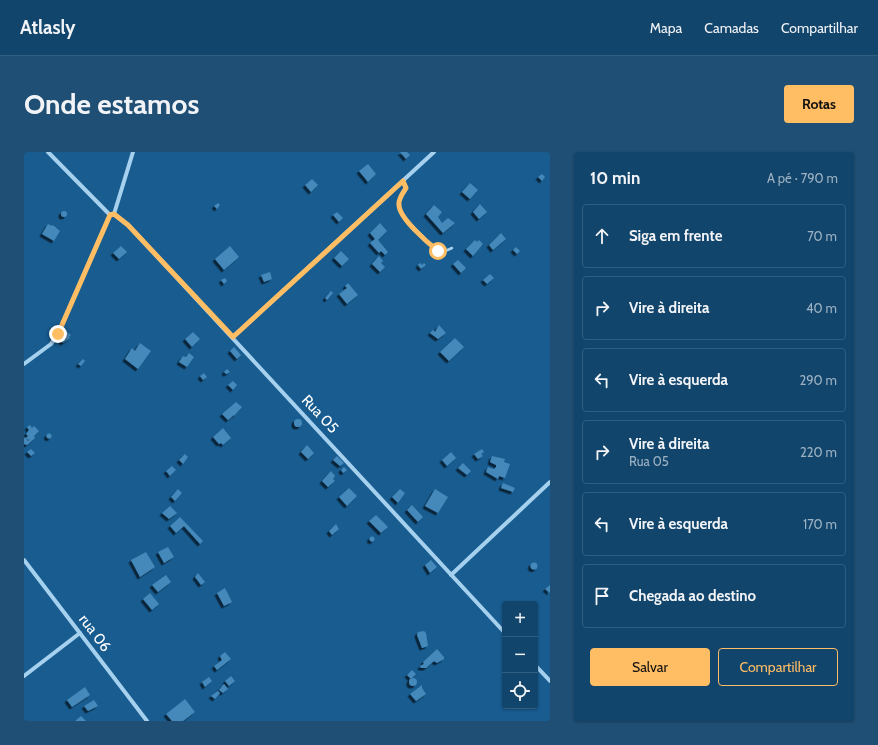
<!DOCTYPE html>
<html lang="pt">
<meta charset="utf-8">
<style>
body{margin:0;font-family:Cabin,sans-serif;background:#1f4f74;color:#f1f3f6}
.controls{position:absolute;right:12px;bottom:12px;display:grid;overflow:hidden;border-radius:4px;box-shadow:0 1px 3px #0004}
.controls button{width:36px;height:36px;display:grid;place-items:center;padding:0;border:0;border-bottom:1px solid #315d7f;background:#12456c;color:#f1f3f6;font:20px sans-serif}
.stop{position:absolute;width:12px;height:12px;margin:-9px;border:3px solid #ffbd64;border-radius:50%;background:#fff}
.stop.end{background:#ffbd64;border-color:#fff;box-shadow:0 1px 4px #0008}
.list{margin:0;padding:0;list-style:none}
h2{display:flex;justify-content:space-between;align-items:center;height:52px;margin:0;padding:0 16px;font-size:17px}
h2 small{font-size:13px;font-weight:400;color:#9cb1c2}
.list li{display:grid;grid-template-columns:26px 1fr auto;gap:12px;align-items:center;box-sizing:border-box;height:64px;margin:0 8px 8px;padding:0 8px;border:1px solid #315d7f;border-radius:4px}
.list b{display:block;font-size:15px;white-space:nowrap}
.list p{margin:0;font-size:13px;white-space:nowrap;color:#9cb1c2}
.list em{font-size:13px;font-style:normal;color:#9cb1c2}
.actions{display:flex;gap:8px;padding:12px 16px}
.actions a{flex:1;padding:9px 0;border:1px solid #ffbd64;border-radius:4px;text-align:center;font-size:14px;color:#ffbd64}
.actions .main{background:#ffbd64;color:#111}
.icon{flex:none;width:22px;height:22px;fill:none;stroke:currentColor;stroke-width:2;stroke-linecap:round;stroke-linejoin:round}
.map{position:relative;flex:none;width:526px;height:569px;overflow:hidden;border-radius:4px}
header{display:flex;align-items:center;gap:24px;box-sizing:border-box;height:56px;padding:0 20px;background:#12456c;border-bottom:1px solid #315d7f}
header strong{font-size:19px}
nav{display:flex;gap:22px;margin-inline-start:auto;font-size:14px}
.intro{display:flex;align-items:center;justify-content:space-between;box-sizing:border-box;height:96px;padding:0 24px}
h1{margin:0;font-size:28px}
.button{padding:10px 18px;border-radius:4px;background:#ffbd64;color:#111;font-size:14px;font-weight:700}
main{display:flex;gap:24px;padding:0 24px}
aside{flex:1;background:#12456c;border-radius:4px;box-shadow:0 1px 3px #0004}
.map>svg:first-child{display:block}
.building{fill:#4488ba;filter:url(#shadow)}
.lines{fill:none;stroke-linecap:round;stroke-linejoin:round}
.lane{stroke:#a5d1ef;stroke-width:2.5}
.street{stroke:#a5d1ef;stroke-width:4}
.route{stroke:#ffbd64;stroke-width:5}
.labels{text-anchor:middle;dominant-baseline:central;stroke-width:3;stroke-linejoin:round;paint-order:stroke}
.street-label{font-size:15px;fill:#fff;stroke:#185c90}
</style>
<header>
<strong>Atlasly</strong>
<nav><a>Mapa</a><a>Camadas</a><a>Compartilhar</a></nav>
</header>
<div class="intro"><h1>Onde estamos</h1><a class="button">Rotas</a></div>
<main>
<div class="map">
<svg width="526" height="569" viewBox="0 0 526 569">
<defs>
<filter id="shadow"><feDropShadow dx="-2.5" dy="2.5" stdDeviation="0" flood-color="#0009"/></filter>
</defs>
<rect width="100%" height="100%" fill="#185c90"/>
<g class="building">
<path d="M 376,0 L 383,0 L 386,3 L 382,7 Z"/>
<path d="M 344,12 L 352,22 L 344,30 L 335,19 Z"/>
<path d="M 518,22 L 521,25 L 518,29 L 514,25 Z"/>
<path d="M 288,27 L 294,33 L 287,40 L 281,33 Z"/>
<path d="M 446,31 L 454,38 L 446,47 L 438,40 Z"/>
<path d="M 194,51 L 196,53 L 193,57 L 190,54 Z"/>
<path d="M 456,52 L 463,60 L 455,67 L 449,60 Z"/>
<path d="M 410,53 L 418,60 L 414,65 L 418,71 L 424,66 L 431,71 L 419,81 L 402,62 Z"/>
<circle cx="40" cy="62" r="3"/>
<path d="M 313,60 L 319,66 L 315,70 L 309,63 Z"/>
<path d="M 356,71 L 363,79 L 354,88 L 364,100 L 361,103 L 357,99 L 355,101 L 346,91 L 351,87 L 346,81 Z"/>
<path d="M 24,72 L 28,74 L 29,73 L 36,79 L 30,89 L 18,82 Z"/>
<path d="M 477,81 L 482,87 L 469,98 L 465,93 Z"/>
<path d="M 451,88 L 453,90 L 455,88 L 459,92 L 449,104 L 442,97 Z"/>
<path d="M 97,94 L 103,100 L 95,107 L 89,101 Z"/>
<path d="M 206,94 L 215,105 L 200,118 L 191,107 Z"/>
<path d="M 492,95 L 496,99 L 493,102 L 489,98 Z"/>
<path d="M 317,99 L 325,107 L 318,114 L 310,106 Z"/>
<path d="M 355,104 L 359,109 L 357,111 L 361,115 L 356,120 L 348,112 Z"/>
<path d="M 434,108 L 442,116 L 437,121 L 429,112 Z"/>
<path d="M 396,111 L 398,113 L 400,111 L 402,113 L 397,117 L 394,113 Z"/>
<path d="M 246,120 L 248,127 L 240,130 L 237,123 Z"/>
<path d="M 466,122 L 470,126 L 463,132 L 459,128 Z"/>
<path d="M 201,126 L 203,129 L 200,132 L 197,128 Z"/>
<path d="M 324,131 L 334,143 L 323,152 L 315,142 L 323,136 L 321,134 Z"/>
<path d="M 307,139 L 309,141 L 303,148 L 301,146 Z"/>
<path d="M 415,173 L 422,181 L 414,187 L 406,181 L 409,178 L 411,180 Z"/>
<path d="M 41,178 L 47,183 L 45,185 L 46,186 L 39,191 L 35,186 Z"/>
<path d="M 169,180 L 176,187 L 168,195 L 161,187 Z"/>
<path d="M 431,186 L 440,195 L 425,209 L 416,200 Z"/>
<path d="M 116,191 L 127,199 L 114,217 L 101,207 L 108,196 L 111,199 Z"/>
<path d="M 210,195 L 217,203 L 213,207 L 206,199 Z"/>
<path d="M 165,201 L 170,205 L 163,215 L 155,210 L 159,204 L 162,205 Z"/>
<path d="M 59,207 L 61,209 L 57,214 L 54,212 Z"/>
<path d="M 203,217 L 206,220 L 202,222 L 200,220 Z"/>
<path d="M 180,221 L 183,225 L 179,228 L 176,224 Z"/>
<path d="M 209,229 L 213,233 L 209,238 L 204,233 Z"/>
<path d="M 212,250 L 218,255 L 210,264 L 210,263 L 204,268 L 198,262 Z"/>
<circle cx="274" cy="271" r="4"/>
<path d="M 6,273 L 8,276 L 10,274 L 15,279 L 10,284 L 11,286 L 3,293 L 0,292 L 0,287 L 1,285 L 4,289 L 6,287 L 4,288 L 2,286 L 4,284 L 2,282 L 5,278 L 3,275 Z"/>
<path d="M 199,276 L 207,286 L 199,293 L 197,291 L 195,292 L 189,285 Z"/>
<circle cx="25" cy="284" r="2.5"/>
<path d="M 283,293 L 290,301 L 284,307 L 277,300 Z"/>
<path d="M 7,297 L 11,301 L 7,304 L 3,300 Z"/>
<path d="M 458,297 L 460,300 L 457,302 L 459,304 L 454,307 L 450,302 Z"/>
<path d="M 427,300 L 432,306 L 423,314 L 418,308 Z"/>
<path d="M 161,302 L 164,305 L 159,312 L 155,308 Z"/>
<path d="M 313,304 L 320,311 L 316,314 L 309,308 Z"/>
<path d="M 468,304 L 481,307 L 480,310 L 486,312 L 481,326 L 475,324 L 474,327 L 462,320 L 464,315 L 470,317 L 472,315 L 472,313 L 466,310 Z"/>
<path d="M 439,311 L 447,319 L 443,323 L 434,316 Z"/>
<path d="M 148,314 L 152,318 L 146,324 L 142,319 Z"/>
<path d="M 320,315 L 323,318 L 319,321 L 317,318 Z"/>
<path d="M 307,319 L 311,324 L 309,327 L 311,329 L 304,335 L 298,329 Z"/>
<path d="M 479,331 L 491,336 L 489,340 L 477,336 Z"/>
<path d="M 325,336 L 333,344 L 323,354 L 315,345 Z"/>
<path d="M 154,337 L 158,341 L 151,349 L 147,345 Z"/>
<path d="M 376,337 L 381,341 L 374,351 L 368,345 Z"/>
<path d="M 411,337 L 424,345 L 414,361 L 401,354 Z"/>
<path d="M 388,353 L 399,365 L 394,370 L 383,358 Z"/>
<path d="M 146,354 L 153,361 L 145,367 L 138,361 Z"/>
<path d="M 352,363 L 364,375 L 357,381 L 345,369 Z"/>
<path d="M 156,365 L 179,389 L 176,392 L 160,374 L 152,381 L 146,374 Z"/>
<path d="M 312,372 L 315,377 L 308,383 L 305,379 Z"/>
<circle cx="348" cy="387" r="2.5"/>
<path d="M 144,395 L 150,405 L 140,411 L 134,400 Z"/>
<path d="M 122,400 L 131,415 L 116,425 L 107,408 Z"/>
<path d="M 407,408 L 413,415 L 406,421 L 401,413 Z"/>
<circle cx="510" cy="414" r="3.5"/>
<path d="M 174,421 L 181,430 L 177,433 L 171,425 Z"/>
<path d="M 142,423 L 147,430 L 134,440 L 128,433 Z"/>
<path d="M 526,433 L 526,441 L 521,437 Z"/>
<path d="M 201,436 L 208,450 L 200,454 L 193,441 Z"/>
<path d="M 126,441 L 135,452 L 128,458 L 119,447 Z"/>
<path d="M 400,479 L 402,481 L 404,494 L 398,496 L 393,483 L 394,480 Z"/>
<path d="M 413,497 L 420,505 L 420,507 L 413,511 L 410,509 L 402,516 L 397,516 L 396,514 L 400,512 L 399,510 Z"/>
<path d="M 201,500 L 207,507 L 193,518 L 190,514 L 198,508 L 196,504 Z"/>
<path d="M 388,518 L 392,522 L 387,527 L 383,523 Z"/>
<path d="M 207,524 L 211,529 L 205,534 L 201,529 Z"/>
<path d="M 185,525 L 188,529 L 181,535 L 178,530 Z"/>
<circle cx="389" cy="530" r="4"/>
<path d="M 200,532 L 204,537 L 199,541 L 195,538 Z"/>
<path d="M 398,533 L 398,536 L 402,542 L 392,549 L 386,542 Z"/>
<path d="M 61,535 L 66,543 L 48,555 L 43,548 Z"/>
<path d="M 194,539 L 196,541 L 191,547 L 187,544 Z"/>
<path d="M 161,547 L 171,560 L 159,569 L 148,569 L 142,562 Z"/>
<path d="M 70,548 L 74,554 L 64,559 L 60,554 Z"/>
<path d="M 57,564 L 62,569 L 51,569 Z"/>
</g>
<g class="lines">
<path class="lane" d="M 379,29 L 382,36 L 374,52 L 378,63 L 413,99 L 419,100 L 428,96"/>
<g class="street">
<path d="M 24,0 L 86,63"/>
<path d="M 90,62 L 104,73 L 481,481"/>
<path d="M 209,185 L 410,0"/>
<path d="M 0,212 L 27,192 L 34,182 L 86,63 L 90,62 L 109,0"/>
<path d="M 0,408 L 123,569"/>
<path d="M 427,423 L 526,330"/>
<path d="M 511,513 L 526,529"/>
<path d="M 0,524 L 56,481"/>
</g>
</g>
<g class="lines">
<path class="route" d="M 34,182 L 86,63 L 90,62 L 104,73 L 209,185 L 379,29 L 382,36 C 379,41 374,47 375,53 C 375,66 404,91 414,99"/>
</g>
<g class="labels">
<g class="street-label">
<text transform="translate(296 262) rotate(47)">Rua 05</text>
<text transform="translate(71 481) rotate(53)">rua 06</text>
</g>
</g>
</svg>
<div class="controls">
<button>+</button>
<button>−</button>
<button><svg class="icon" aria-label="locate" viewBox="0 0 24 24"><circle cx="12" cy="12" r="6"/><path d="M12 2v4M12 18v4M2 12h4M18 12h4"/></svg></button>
</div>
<div class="stop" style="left:414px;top:99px"></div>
<div class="stop end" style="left:34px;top:182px"></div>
</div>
<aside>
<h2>10 min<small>A pé · 790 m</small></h2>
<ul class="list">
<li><svg class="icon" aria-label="ahead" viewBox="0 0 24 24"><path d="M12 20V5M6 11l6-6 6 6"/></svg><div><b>Siga em frente</b></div><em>70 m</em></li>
<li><svg class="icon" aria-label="right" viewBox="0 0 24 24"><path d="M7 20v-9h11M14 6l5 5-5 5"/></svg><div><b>Vire à direita</b></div><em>40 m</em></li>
<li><svg class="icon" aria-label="left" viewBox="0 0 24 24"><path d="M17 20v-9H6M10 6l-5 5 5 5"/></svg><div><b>Vire à esquerda</b></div><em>290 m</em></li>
<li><svg class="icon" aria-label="right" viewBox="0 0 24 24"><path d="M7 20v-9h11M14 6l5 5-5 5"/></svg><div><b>Vire à direita</b><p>Rua 05</p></div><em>220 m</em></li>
<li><svg class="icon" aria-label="left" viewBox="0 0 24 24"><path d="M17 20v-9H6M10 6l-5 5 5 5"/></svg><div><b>Vire à esquerda</b></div><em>170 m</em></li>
<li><svg class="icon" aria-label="arrive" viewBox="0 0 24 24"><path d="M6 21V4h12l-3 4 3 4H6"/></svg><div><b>Chegada ao destino</b></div></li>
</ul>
<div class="actions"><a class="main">Salvar</a><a>Compartilhar</a></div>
</aside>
</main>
